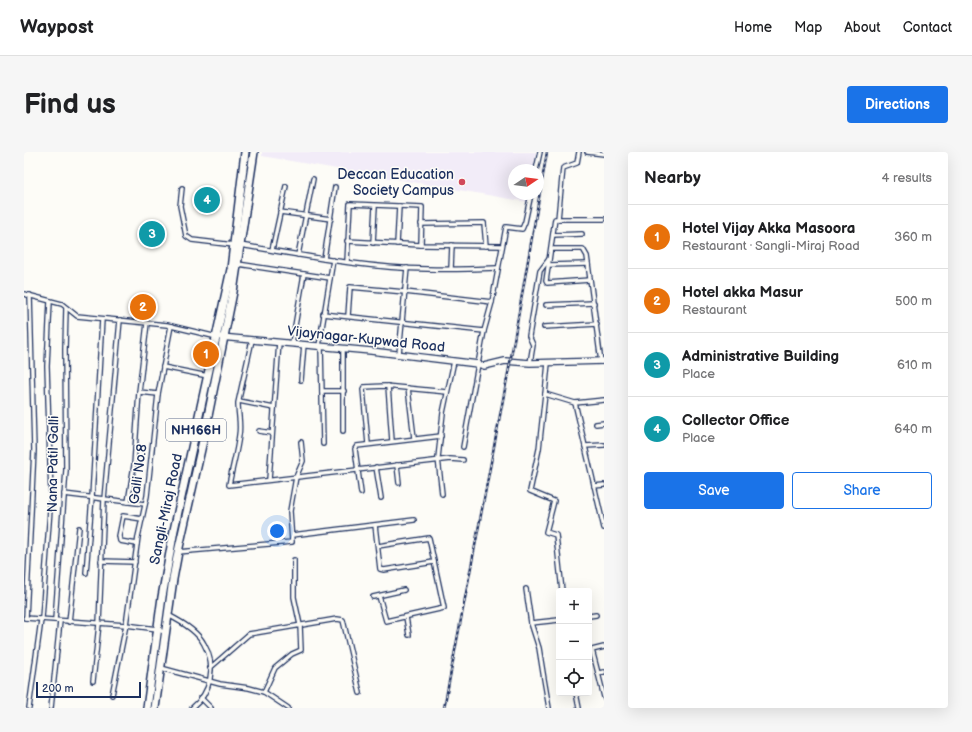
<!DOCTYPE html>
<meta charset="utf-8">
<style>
body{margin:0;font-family:"Balsamiq Sans",sans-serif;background:#f6f6f6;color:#202124}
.controls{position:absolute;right:12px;bottom:12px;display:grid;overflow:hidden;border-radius:4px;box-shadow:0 4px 16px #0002}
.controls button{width:36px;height:36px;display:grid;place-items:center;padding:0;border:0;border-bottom:1px solid #e0e0e0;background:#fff;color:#202124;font:20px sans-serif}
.compass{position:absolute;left:484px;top:12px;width:36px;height:36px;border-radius:50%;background:#fff;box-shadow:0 4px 16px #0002;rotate:77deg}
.scale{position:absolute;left:12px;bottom:10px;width:105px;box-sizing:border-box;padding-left:4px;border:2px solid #1b2f5e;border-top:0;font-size:11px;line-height:14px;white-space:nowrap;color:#1b2f5e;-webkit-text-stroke:3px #fdfcf7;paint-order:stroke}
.you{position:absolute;left:253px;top:379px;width:14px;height:14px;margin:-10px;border:3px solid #fff;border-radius:50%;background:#1a73e8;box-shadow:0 0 0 6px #1a73e833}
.badge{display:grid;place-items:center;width:26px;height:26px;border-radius:50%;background:#1a73e8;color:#fff;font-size:13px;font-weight:700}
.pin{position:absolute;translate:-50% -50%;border:2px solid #fff;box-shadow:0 1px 4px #0006}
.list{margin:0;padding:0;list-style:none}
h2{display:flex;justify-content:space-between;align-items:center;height:52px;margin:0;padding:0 16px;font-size:17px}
h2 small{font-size:13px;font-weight:400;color:#757577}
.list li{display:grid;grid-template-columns:26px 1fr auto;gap:12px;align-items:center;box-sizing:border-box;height:64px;padding:0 16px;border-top:1px solid #e0e0e0}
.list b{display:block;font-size:15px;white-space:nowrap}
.list p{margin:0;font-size:13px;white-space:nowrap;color:#757577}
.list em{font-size:13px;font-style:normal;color:#757577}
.actions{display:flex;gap:8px;padding:12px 16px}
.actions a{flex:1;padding:9px 0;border:1px solid #1a73e8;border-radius:4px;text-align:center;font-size:14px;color:#1a73e8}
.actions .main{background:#1a73e8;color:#fff}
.icon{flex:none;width:22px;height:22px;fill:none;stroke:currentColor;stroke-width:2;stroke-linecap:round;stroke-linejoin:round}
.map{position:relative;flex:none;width:580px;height:556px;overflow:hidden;border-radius:4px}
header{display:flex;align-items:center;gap:24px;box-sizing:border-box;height:56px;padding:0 20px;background:#fff;border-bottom:1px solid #e0e0e0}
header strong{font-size:19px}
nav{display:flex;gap:22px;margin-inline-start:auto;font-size:14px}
.intro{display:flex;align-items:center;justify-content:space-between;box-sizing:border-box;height:96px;padding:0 24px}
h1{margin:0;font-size:28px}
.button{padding:10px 18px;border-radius:4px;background:#1a73e8;color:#fff;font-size:14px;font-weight:700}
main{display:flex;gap:24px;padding:0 24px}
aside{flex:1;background:#fff;border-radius:4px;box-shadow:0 4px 16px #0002}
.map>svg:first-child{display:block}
.built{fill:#f2ecf8}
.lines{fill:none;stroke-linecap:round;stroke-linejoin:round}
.street-casing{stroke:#1b2f5e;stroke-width:6}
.secondary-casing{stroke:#1b2f5e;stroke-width:8}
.highway-casing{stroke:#1b2f5e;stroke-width:10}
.street{stroke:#fdfcf7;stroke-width:3.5}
.secondary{stroke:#fdfcf7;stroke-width:5.5}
.highway{stroke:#fdfcf7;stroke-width:7}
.rail-casing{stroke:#1b2f5e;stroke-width:2.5}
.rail{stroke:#fdfcf7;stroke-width:1;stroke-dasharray:3;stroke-linecap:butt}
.poi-dot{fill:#d1495b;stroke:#fdfcf7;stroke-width:1.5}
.labels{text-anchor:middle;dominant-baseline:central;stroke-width:3;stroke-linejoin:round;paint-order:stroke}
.shield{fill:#fdfcf7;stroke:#5f6c8c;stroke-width:1}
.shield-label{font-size:13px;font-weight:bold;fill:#1b2f5e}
.poi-label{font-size:14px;fill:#1b2f5e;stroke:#fdfcf7;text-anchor:end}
.street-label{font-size:14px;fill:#1b2f5e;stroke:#fdfcf7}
</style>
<header>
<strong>Waypost</strong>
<nav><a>Home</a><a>Map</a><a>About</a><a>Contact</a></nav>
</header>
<div class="intro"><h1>Find us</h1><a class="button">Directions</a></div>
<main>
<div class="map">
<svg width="580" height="556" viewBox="0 0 580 556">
<rect width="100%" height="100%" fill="#fdfcf7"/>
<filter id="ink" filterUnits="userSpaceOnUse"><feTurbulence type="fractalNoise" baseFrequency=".025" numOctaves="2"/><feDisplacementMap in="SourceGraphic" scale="8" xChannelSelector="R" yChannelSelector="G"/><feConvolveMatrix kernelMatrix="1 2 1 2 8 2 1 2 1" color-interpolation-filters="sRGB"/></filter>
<g filter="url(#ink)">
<path class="built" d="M 238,0 L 512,0 L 509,18 L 490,18 L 490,42 L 505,42 L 504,50 L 238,4 Z"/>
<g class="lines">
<defs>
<g id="street">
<path d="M 563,0 L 580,2"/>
<path d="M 512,18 L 516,0"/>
<path d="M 158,36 L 156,54 L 162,84 L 168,88 L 210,93"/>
<path d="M 256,60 L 307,67"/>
<path d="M 534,67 L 539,16 L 553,11 L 555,0"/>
<path d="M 397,72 L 460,71 L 462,94"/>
<path d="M 529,83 L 558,82"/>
<path d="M 323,89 L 397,93"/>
<path d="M 349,91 L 351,54"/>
<path d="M 373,92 L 375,54"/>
<path d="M 216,93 C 277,103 341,116 403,117 C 427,118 450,117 473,116"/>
<path d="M 527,97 L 559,97 L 563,104 L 577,210"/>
<path d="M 248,98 L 262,34"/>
<path d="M 274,103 L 289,27"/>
<path d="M 300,107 L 311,35"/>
<path d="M 323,110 L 326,52 L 398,55 L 397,93 L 478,94"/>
<path d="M 214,112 L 306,126"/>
<path d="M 524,113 L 564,112"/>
<path d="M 427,117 L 428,93"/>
<path d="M 566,128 L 523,131 L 522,129 L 531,67 L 580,67"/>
<path d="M 0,142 L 38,152 L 53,164 L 143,173 L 193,185"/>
<path d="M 522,153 L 570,151"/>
<path d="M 299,162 L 460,179"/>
<path d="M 324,164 L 326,135 L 381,140 L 468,150"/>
<path d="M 123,171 L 115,240 L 134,242"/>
<path d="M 520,175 L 573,172"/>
<path d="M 228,188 L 214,251 C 214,262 217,272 215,283 C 213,300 208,316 205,333 L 426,307 L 439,308"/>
<path d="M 268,191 L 280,122"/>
<path d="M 295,194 L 309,108"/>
<path d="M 297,194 L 299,292"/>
<path d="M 319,196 L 319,279"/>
<path d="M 375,202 L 383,116"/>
<path d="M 506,211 L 509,193 L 505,184 L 516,119 L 525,107"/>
<path d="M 524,211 L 521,242 L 551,251 L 580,248"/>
<path d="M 139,215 L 184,224"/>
<path d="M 277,228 L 280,192"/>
<path d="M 364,234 L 368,289"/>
<path d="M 384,236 L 390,286"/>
<path d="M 298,239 L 320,239"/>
<path d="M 521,242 L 515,297 L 506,339 L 530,349 L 522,380 L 532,383 L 538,439"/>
<path d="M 215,249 L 250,256"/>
<path d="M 551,251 L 580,376"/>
<path d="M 572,272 L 580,271"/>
<path d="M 235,279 L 248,281"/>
<path d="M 344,292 L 339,237 L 340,235 L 361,234 L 423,240"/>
<path d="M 561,294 L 580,293"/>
<path d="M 439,295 L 460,179 L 468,150 L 482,75 L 498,77 L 501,70 L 507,42"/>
<path d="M 373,313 L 375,331"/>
<path d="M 352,315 L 357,346"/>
<path d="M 245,328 L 255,190"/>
<path d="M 570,334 L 580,333"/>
<path d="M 337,341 L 331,297 L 333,294 L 417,284"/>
<path d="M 40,342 L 121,352"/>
<path d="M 418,342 L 414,306 L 419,261 L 430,209"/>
<path d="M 104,350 L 110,313 L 115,240"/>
<path d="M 351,373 L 356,417 L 360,418 L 410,410"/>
<path d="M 268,383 L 390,368"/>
<path d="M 113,392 L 96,389 L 95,384 L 99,364 L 118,367"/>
<path d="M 354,394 L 405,386 L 420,456 L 362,469 L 355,444"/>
<path d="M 154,400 L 268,390 L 266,359 L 272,325 L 279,309 L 277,290"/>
<path d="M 77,409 L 111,410"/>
<path d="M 62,421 L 68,345 L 78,167"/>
<path d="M 502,437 L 507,471 L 515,496 L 520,527 L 525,556"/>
<path d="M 349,445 L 380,438"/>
<path d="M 144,463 C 156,469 174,480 180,492 C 193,514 187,541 168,556"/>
<path d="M 565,464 L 572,463"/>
<path d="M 382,465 L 385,483"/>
<path d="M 1,466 L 102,473 L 133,477 L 142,481"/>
<path d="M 2,466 L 10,298 L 6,143"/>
<path d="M 18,466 L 27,344 L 23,214 L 26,149"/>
<path d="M 31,468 L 42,318 L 41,197 L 42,156"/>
<path d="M 45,470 L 55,376"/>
<path d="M 507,471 L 535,468"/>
<path d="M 137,516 L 196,532 L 225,536 L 240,540 L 264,556"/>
<path d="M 186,516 L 225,482 L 313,467 L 319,468 L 336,541"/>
<path d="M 580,520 L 574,521 L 580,545"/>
<path d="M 574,521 L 568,498 L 580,495"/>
<path d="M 69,529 L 75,472 L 80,347 L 96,168"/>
<path d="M 240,540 L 251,516 L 268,502 L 277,498 L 276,473 L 270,445 L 270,408"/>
<path d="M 552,541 L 555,556"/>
<path d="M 88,543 L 102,473 L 114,385 L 123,344 L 134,242 L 147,174"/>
<path d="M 177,546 L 187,556"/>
<path d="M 5,556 L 17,468"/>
<path d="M 27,556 L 36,469"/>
</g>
<path id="secondary" d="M 197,185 L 347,199 L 454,212 L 460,214 L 481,209 L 506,211 L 580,209"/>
<g id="highway">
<path d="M 123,556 L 138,445 L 150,378 L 207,117 L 221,0"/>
<path d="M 131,556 L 149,427 L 154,400 L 180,284 L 209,140 L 230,0"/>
</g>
</defs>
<use href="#street" class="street-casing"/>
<use href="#secondary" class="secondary-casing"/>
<use href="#highway" class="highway-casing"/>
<use href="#street" class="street"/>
<use href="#secondary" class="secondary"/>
<use href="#highway" class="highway"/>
<defs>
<path id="rail" d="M 420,556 L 486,211 L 523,0"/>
</defs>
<use href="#rail" class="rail-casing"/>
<use href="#rail" class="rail"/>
</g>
</g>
<circle class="poi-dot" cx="438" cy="30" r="4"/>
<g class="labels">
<rect class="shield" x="142" y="267" width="60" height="22" rx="3"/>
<g class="shield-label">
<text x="172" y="278">NH166H</text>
</g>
<g class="poi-label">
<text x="430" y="22">Deccan Education<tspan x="430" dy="16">Society Campus</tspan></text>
</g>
<g class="street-label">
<text transform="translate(342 187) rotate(6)">Vijaynagar-Kupwad Road</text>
<text transform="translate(29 312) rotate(-89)">Nana Patil Galli</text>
<text transform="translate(114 322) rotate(-82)">Galli No.8</text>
<text transform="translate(142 357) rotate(-78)">Sangli-Miraj Road</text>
</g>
</g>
</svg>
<div class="controls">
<button>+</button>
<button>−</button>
<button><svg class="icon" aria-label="locate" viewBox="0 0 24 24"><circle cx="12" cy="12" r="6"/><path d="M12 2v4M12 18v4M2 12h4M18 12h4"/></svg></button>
</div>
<svg class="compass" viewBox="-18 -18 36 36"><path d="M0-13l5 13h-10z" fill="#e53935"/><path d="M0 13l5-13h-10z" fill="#757577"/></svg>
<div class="scale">200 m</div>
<div class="you"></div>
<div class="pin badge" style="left:182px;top:202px;background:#e8710a">1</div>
<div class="pin badge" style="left:119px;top:155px;background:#e8710a">2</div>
<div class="pin badge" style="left:128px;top:82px;background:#0f9aa8">3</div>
<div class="pin badge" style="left:183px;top:48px;background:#0f9aa8">4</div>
</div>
<aside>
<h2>Nearby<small>4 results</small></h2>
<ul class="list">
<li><span class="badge" style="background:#e8710a">1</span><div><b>Hotel Vijay Akka Masoora</b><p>Restaurant · Sangli-Miraj Road</p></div><em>360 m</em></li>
<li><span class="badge" style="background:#e8710a">2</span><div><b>Hotel akka Masur</b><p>Restaurant</p></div><em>500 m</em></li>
<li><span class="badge" style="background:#0f9aa8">3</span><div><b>Administrative Building</b><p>Place</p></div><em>610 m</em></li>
<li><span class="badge" style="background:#0f9aa8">4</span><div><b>Collector Office</b><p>Place</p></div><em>640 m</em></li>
</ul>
<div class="actions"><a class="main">Save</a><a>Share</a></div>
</aside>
</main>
